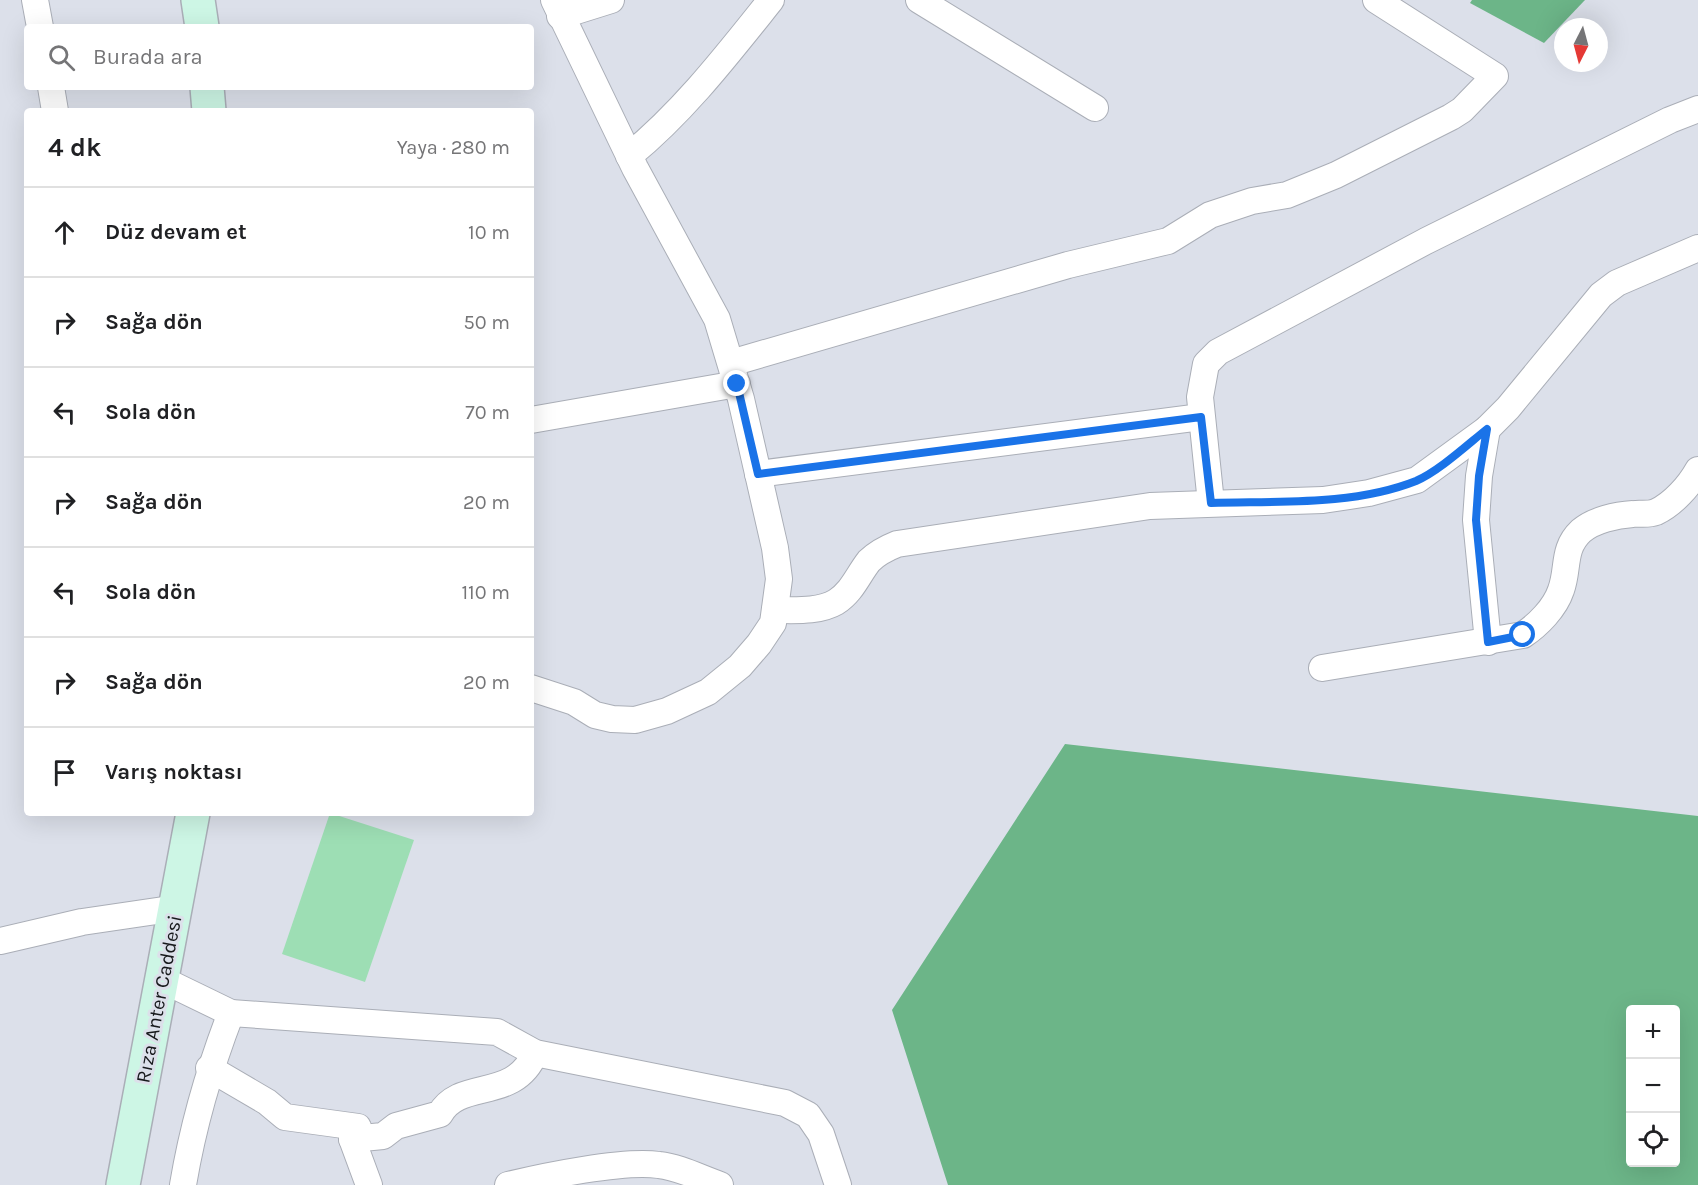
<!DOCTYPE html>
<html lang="tr">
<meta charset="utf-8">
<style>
body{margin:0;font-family:Karla,sans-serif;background:#f6f6f6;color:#202124}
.controls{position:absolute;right:18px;bottom:18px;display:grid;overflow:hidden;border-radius:6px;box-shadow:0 6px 24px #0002}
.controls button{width:54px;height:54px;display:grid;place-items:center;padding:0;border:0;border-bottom:2px solid #e0e0e0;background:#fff;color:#202124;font:30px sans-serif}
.compass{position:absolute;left:1554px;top:18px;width:54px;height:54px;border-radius:50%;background:#fff;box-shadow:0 6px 24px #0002;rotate:186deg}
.stop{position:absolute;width:18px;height:18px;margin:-14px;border:4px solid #1a73e8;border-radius:50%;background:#fff}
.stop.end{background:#1a73e8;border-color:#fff;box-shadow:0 2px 6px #0008}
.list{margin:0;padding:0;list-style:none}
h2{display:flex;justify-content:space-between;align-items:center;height:78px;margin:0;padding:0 24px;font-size:26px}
h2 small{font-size:20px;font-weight:400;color:#757577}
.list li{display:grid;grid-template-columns:39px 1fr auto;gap:18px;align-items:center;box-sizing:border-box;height:90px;padding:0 24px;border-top:2px solid #e0e0e0}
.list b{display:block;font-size:22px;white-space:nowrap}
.list em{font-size:20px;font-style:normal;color:#757577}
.icon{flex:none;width:33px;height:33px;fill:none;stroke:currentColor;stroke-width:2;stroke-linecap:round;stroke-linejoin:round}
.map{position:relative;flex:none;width:1698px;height:1185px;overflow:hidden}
.search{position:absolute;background:#fff;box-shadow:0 6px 24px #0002;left:24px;top:24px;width:510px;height:66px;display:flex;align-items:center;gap:15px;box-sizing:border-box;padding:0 21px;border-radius:6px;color:#757577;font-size:22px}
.panel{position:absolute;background:#fff;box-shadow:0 6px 24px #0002;left:24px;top:108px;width:510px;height:708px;border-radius:6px}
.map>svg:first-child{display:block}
.green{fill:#9ddeb4}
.forest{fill:#6cb588;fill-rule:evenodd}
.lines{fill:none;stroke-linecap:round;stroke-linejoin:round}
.street-casing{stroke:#aaaeb7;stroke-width:28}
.secondary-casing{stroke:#aaaeb7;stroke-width:36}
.street{stroke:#fff;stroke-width:26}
.secondary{stroke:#cdf6e5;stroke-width:33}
.route{stroke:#1a73e8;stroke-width:8}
.labels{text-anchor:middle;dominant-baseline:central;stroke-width:6;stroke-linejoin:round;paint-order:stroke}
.street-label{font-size:20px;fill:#17191c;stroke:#dce0ea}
</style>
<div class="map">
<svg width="1698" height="1185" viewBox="0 0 1698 1185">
<rect width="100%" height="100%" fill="#dce0ea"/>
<path class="green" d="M 330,813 L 414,840 L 365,982 L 282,954 Z"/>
<g class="forest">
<path d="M 1472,0 L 1585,0 L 1544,43 L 1470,3 Z"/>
<path d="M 1065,744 L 1698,816 L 1698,1185 L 948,1185 L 892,1010 ZM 1630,1010 L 1676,1010 L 1676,1162 L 1630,1162 Z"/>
</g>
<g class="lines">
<defs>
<g id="street">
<path d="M 35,0 L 40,27"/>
<path d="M 919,0 L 1095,108"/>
<path d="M 560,16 L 611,0"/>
<path d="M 51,87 L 55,111"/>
<path d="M 629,156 C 684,111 727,55 771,0"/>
<path d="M 731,363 L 1068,265 L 1168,241 L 1210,215 L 1252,201 L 1287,195 L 1336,175 L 1451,117 L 1462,110 L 1495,76 L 1376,0"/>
<path d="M 531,420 L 737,384"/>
<path d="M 1487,429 L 1479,476 L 1476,520 L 1488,642"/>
<path d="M 758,474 L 1201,417"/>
<path d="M 1211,503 L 1200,397 L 1206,364 L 1218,352 L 1426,241 L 1670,120 L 1698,109"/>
<path d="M 775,610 C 795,610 819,612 836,602 C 852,592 858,575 869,561 C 877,553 887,548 897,544 L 1150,506 L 1323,500 L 1369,493 L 1417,480 L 1487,429 L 1508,408 L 1601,295 L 1617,283 L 1698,248"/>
<path d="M 1322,668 L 1523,635 C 1538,625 1555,608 1561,590 C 1569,568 1562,549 1581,531 C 1594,520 1616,515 1633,514 C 1640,513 1648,515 1656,512 C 1673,504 1689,486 1698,470"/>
<path d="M 531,688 L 574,702 L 595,715 L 612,719 L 635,720 L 667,711 L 708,692 L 740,666 L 759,644 L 773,623 L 779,579 L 775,548 L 741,399 L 717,319 L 635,168 L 554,0"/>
<path d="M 0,941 L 82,922 L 177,908"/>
<path d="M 163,980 L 231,1013 L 497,1032 L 535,1053 L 785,1103 L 808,1115 L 821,1134 L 838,1185"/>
<path d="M 209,1068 L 267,1102 L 285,1117 L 358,1127 L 352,1139 L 369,1185"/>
<path d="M 352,1139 L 383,1136 L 396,1126 L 440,1114 C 460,1078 514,1103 535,1053"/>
<path d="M 183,1185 C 193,1125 209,1070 231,1013"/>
<path d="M 508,1185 C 545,1176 623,1160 659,1165 C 679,1167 700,1178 720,1185"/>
</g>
<g id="secondary">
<path d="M 198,0 L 202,27"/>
<path d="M 207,87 L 209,111"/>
<path d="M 123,1185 L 193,813"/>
</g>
</defs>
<use href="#street" class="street-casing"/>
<use href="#secondary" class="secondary-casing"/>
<use href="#street" class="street"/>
<use href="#secondary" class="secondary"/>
</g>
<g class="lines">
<path class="route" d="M 737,384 L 758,474 L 1201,417 L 1211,503 C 1277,501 1353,506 1416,481 C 1439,471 1467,445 1487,429 L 1479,476 L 1476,520 L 1488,642 L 1523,635"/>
</g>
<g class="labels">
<g class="street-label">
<text transform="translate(159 999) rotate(-79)">Rıza Anter Caddesi</text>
</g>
</g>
</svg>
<div class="controls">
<button>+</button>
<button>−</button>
<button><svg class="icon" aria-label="locate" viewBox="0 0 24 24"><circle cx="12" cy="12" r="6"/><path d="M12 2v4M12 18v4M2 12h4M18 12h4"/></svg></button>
</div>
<svg class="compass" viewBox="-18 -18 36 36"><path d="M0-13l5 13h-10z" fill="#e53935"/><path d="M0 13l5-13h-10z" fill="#757577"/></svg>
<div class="stop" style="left:1523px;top:635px"></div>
<div class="stop end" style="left:737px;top:384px"></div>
<div class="search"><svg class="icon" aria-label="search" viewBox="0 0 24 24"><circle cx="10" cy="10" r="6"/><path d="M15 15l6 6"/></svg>Burada ara</div>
<section class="panel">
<h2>4 dk<small>Yaya · 280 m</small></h2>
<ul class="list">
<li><svg class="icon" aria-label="ahead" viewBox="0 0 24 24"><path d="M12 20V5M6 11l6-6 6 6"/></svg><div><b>Düz devam et</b></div><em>10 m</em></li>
<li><svg class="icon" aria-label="right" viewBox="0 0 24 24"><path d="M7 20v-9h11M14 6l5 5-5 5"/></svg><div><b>Sağa dön</b></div><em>50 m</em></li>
<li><svg class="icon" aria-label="left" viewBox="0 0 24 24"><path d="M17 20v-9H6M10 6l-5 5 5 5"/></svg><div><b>Sola dön</b></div><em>70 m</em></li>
<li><svg class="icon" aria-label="right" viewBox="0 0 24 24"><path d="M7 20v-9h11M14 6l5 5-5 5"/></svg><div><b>Sağa dön</b></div><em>20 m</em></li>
<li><svg class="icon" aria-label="left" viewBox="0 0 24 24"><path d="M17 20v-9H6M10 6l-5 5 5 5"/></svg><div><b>Sola dön</b></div><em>110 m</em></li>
<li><svg class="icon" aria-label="right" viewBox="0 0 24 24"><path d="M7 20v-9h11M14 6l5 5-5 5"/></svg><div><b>Sağa dön</b></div><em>20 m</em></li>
<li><svg class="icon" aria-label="arrive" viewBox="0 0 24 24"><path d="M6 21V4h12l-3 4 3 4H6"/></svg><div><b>Varış noktası</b></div></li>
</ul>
</section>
</div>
